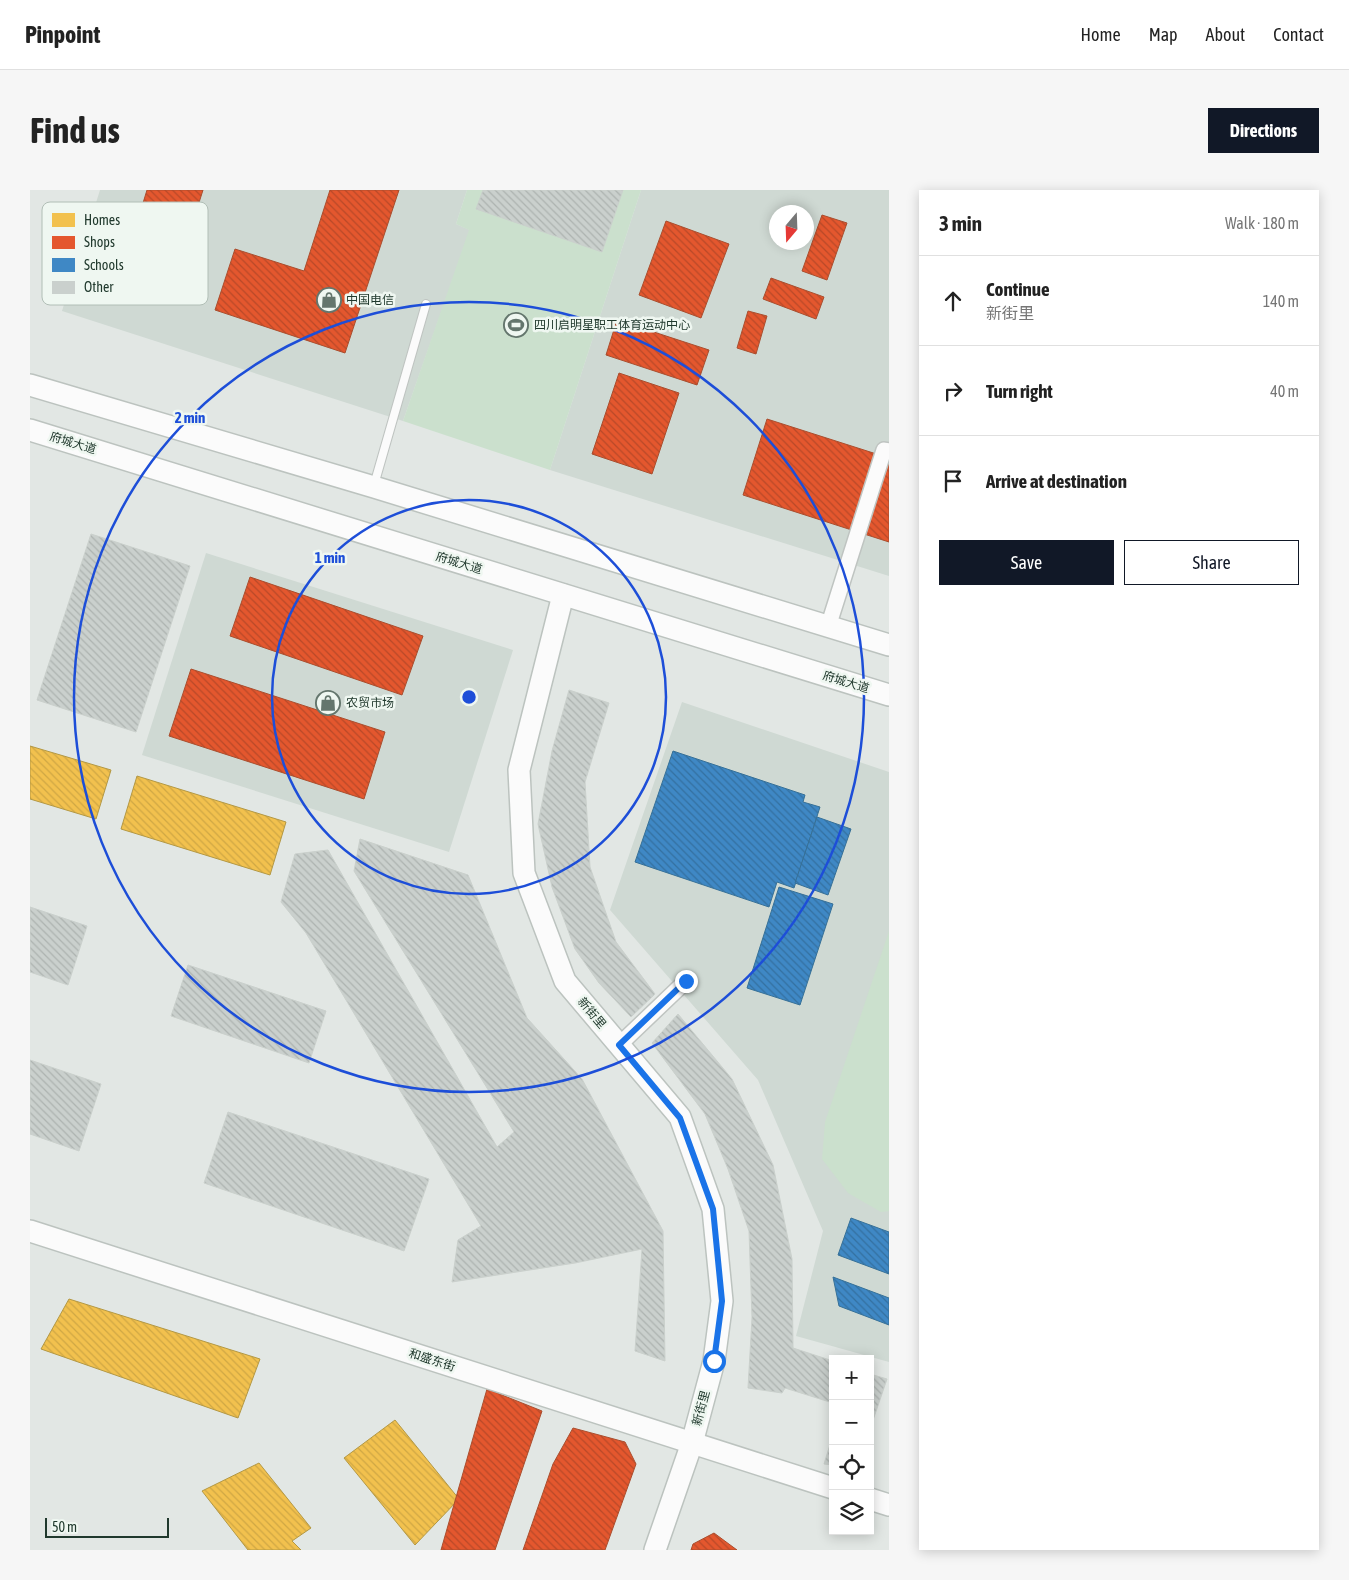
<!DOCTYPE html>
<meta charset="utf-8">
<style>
body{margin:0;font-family:"Asap Condensed","Noto Sans SC",sans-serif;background:#f6f6f6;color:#222}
.controls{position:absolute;right:15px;bottom:15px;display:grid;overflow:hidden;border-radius:0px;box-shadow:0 2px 12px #0003}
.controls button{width:45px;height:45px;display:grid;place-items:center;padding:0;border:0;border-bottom:1px solid #e0e0e0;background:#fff;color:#222;font:25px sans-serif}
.compass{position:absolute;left:739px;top:15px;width:45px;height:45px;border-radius:50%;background:#fff;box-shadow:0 2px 12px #0003;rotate:199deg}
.scale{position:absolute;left:15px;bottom:12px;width:124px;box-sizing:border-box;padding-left:5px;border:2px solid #20392d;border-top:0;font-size:14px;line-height:18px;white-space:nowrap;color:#20392d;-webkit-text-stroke:4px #eff7f1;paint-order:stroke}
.stop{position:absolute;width:15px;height:15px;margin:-11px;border:4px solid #1a73e8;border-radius:50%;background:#fff}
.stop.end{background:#1a73e8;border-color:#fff;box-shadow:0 1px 5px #0008}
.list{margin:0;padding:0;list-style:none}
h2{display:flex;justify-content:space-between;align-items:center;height:65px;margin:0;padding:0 20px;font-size:21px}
h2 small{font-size:16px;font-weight:400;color:#767676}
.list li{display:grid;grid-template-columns:32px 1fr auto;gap:15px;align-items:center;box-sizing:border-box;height:90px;padding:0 20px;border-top:1px solid #e0e0e0}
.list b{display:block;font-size:19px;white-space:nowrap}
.list p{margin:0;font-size:16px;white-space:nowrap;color:#767676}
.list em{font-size:16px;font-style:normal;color:#767676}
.actions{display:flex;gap:10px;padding:15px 20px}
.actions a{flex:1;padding:11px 0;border:1px solid #111827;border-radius:0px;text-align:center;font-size:18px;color:#111827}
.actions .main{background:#111827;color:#fff}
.icon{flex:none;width:28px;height:28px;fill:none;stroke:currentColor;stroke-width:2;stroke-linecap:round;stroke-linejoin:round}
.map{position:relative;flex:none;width:859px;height:1360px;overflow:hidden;border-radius:0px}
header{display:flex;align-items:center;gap:30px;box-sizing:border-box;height:70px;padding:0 25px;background:#fff;border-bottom:1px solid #e0e0e0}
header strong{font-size:24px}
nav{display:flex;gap:28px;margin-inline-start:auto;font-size:18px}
.intro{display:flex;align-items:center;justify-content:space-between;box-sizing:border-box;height:120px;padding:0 30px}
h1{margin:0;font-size:35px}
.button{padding:12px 22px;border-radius:0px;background:#111827;color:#fff;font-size:18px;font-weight:700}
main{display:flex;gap:30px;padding:0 30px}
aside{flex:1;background:#fff;border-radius:0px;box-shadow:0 2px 12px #0003}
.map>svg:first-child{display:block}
.built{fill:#cfd9d3;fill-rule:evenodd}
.grass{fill:#cbe0cd}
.homes{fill:url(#homes-back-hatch);stroke:#b39844}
.shops{fill:url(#shops-back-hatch);stroke:#a94e2e}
.schools{fill:url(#schools-back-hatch);stroke:#367097}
.building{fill:url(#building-back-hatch);stroke:#cad0cc}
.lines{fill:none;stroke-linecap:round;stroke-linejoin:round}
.lane-casing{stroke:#bfc4c1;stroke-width:10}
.street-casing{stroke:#bfc4c1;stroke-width:18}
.secondary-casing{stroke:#bcc3bf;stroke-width:24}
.lane{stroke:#fbfbfb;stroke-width:8}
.street{stroke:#fbfbfb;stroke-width:15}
.secondary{stroke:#fbfbfb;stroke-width:21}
.route{stroke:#1a73e8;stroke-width:6}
.ring{fill:none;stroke:#1d4ed8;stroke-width:2.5}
.labels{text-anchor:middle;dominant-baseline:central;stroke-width:5;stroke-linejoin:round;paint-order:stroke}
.poi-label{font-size:12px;fill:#20392d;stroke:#eff7f1;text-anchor:start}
.street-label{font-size:12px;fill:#20392d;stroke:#eff7f1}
.key{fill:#eff7f1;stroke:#b1beb6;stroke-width:1}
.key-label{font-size:14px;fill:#20392d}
.centre{fill:#1d4ed8;stroke:#eff7f1;stroke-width:2.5}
.ring-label{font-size:15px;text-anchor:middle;font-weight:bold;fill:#1d4ed8;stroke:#eff7f1;stroke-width:5;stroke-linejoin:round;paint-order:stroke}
</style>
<header>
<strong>Pinpoint</strong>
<nav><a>Home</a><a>Map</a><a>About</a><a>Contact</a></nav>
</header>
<div class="intro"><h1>Find us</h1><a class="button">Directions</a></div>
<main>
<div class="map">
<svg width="859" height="1360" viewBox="0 0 859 1360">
<defs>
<pattern id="homes-back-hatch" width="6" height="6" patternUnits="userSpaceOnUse" patternTransform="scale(1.25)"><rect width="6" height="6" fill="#f2c14e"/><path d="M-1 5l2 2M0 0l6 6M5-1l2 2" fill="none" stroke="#cfa744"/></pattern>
<pattern id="shops-back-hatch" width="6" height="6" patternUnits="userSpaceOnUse" patternTransform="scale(1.25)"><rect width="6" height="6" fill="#e4572e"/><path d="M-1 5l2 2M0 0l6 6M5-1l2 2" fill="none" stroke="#b84928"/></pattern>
<pattern id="schools-back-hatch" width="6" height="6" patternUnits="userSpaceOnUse" patternTransform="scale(1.25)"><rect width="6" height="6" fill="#3f88c5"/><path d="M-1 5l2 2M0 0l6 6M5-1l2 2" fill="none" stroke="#3470a0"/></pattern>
<pattern id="building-back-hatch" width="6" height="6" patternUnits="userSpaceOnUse" patternTransform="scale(1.25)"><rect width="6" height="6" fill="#cad0cd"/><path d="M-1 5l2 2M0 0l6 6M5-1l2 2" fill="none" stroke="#adb3b0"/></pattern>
</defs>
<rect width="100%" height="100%" fill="#e2e7e4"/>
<g class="built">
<path d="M 70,0 L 437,0 L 426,34 L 440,40 L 373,231 L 32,121 Z"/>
<path d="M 611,0 L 859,0 L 859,386 L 520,280 ZM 746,22 L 776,22 L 776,52 L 746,52 Z"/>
<path d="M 176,363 L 483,460 L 419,662 L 112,565 Z"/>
<path d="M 652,512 L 859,582 L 859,1172 L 766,1146 L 793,1041 L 728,890 L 580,720 Z"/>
</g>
<g class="grass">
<path d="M 437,0 L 611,0 L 520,280 L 373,231 L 439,40 L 426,34 Z"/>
<path d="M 859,741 L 859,1021 L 851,1022 L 818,1003 L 792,969 L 795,932 Z"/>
</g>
<g class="homes">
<path d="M 0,556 L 81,580 L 66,629 L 0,609 Z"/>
<path d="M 107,586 L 256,632 L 240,685 L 91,639 Z"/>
<path d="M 39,1109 L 230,1169 L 208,1228 L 11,1159 Z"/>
<path d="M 365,1230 L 429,1309 L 385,1355 L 314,1268 Z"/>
<path d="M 229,1273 L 281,1338 L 262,1351 L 271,1360 L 218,1360 L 172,1301 Z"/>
</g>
<g class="shops">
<path d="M 117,0 L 173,0 L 140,104 L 90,88 Z"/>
<path d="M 300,0 L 369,0 L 315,163 L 185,120 L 205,59 L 274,81 Z"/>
<path d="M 792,25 L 817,33 L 797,90 L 772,81 Z"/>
<path d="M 636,31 L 699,54 L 671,128 L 609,105 Z"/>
<path d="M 741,88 L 794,107 L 786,129 L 733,109 Z"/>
<path d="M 718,121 L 737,126 L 726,164 L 707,158 Z"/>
<path d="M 587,130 L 679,160 L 667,195 L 576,165 Z"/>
<path d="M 589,183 L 649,203 L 622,284 L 562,264 Z"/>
<path d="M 737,229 L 859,268 L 859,352 L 713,305 Z"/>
<path d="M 220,387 L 393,446 L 372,505 L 200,446 Z"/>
<path d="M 161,479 L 355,542 L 334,609 L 139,546 Z"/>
<path d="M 457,1199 L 512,1221 L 465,1360 L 411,1360 Z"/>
<path d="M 543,1238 L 595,1252 L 606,1274 L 575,1360 L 493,1360 L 523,1274 Z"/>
<path d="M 684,1343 L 707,1360 L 661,1360 L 663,1354 Z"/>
</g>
<g class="schools">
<path d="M 643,561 L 775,605 L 773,612 L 790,617 L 764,698 L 747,692 L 739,717 L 605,672 Z"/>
<path d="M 787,627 L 821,639 L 798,705 L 765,693 Z"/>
<path d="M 749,697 L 803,714 L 770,815 L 717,798 Z"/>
<path d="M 821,1028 L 859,1042 L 859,1084 L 808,1065 Z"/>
<path d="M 803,1087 L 859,1108 L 859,1135 L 809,1116 Z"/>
</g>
<g class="building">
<path d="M 453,0 L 593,0 L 572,62 L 446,19 Z"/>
<path d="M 61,344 L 160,376 L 106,542 L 7,510 Z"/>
<path d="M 539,500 L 579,513 L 555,592 L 560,677 L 586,752 L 625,804 L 601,827 L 569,793 L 545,759 L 522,697 L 508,634 L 522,561 Z"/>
<path d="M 330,649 L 438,685 L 497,828 L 552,889 L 633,1041 L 635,1171 L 605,1161 L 612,1059 L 545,1073 L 422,1092 L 428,1050 L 451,1036 L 276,743 L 251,712 L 265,664 L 298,660 L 467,957 L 484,942 L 324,681 Z"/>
<path d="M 0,717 L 57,736 L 38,795 L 0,782 Z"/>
<path d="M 158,775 L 296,821 L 279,873 L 141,826 Z"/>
<path d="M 648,824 L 702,889 L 743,975 L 762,1069 L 763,1158 L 803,1171 L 803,1213 L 755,1198 L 752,1203 L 718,1198 L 722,1128 L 719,1041 L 698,979 L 675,924 L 622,853 Z"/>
<path d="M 0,870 L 71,894 L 49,961 L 0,944 Z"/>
<path d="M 198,922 L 399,989 L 374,1061 L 174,993 Z"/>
<path d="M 840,1184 L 857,1189 L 840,1239 Z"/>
<path d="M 803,1245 L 803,1275 L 794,1274 Z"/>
</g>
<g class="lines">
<defs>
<path id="lane" d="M 344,295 L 396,114"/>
<g id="street">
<path d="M 798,437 L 854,260 L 859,261"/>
<path d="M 589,855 L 656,791"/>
</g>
<g id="secondary">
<path d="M 0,195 L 344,297 L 859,455"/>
<path d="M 0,240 L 859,505"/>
<path d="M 533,405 L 489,580 L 494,683 L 535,791 L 650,927 L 683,1019 L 692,1111 L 684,1171 L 662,1253"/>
<path d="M 0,1041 L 803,1298"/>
<path d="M 840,1309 L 859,1315"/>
<path d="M 625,1360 L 662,1253"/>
</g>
</defs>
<use href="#lane" class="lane-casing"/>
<use href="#street" class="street-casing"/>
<use href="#secondary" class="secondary-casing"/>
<use href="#lane" class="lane"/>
<use href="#street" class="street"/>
<use href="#secondary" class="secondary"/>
</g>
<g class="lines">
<path class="route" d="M 656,791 L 589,855 L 650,928 L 683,1019 L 692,1111 L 684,1171"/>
</g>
<g class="ring">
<circle cx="439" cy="507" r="197"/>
<circle cx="439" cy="507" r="395"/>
</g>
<defs>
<symbol id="shop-ring" viewBox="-11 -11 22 22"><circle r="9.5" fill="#eff7f1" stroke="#64766d" stroke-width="1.5"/><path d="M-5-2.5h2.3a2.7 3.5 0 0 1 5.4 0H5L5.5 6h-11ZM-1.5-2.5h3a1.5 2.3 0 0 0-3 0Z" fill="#64766d"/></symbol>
<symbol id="stadium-ring" viewBox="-11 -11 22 22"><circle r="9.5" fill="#eff7f1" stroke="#64766d" stroke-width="1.5"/><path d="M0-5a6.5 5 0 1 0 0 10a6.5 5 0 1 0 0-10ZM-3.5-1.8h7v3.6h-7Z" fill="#64766d"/></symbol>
</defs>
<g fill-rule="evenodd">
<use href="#shop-ring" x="285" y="96" width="28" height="28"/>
<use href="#stadium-ring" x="472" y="121" width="28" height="28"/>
<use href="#shop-ring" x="284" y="499" width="28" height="28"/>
</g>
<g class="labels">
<g class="poi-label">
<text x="316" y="110">中国电信</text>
<text x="504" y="135">四川启明星职工体育运动中心</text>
<text x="316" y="513">农贸市场</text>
</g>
<g class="street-label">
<text transform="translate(43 253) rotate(17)">府城大道</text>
<text transform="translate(429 373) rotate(17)">府城大道</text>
<text transform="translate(816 492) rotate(17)">府城大道</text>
<text transform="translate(562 823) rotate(50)">新街里</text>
<text transform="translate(402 1170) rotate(18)">和盛东街</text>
<text transform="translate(671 1218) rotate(-75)">新街里</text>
</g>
</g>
<rect x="12" y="12" width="166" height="103" rx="8" class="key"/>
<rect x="22" y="23" width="23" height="14" fill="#f2c14e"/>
<rect x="22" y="46" width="23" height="13" fill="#e4572e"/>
<rect x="22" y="68" width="23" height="14" fill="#3f88c5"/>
<rect x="22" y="91" width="23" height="13" fill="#cad0cd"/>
<g class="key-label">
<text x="54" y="35">Homes</text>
<text x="54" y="57">Shops</text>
<text x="54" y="80">Schools</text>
<text x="54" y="102">Other</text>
</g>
<circle cx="439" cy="507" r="8" class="centre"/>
<g class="ring-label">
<text x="160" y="233">2 min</text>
<text x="300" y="373">1 min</text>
</g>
</svg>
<div class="controls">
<button>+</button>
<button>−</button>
<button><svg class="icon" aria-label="locate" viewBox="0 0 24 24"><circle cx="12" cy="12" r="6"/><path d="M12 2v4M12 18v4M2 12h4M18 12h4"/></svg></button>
<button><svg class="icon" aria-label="layers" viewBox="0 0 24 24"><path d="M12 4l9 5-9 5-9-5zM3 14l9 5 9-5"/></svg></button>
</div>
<svg class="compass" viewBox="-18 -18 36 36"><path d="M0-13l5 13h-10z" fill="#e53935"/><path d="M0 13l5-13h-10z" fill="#767676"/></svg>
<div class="scale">50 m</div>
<div class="stop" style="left:684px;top:1171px"></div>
<div class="stop end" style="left:656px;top:791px"></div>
</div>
<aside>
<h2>3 min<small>Walk · 180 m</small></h2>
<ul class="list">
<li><svg class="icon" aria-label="ahead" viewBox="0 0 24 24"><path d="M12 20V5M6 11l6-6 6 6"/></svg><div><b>Continue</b><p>新街里</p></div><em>140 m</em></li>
<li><svg class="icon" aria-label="right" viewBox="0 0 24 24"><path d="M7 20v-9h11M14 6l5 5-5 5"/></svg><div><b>Turn right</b></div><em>40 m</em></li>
<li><svg class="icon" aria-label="arrive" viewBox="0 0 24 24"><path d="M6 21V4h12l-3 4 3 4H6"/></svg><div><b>Arrive at destination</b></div></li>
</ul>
<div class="actions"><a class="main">Save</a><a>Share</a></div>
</aside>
</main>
